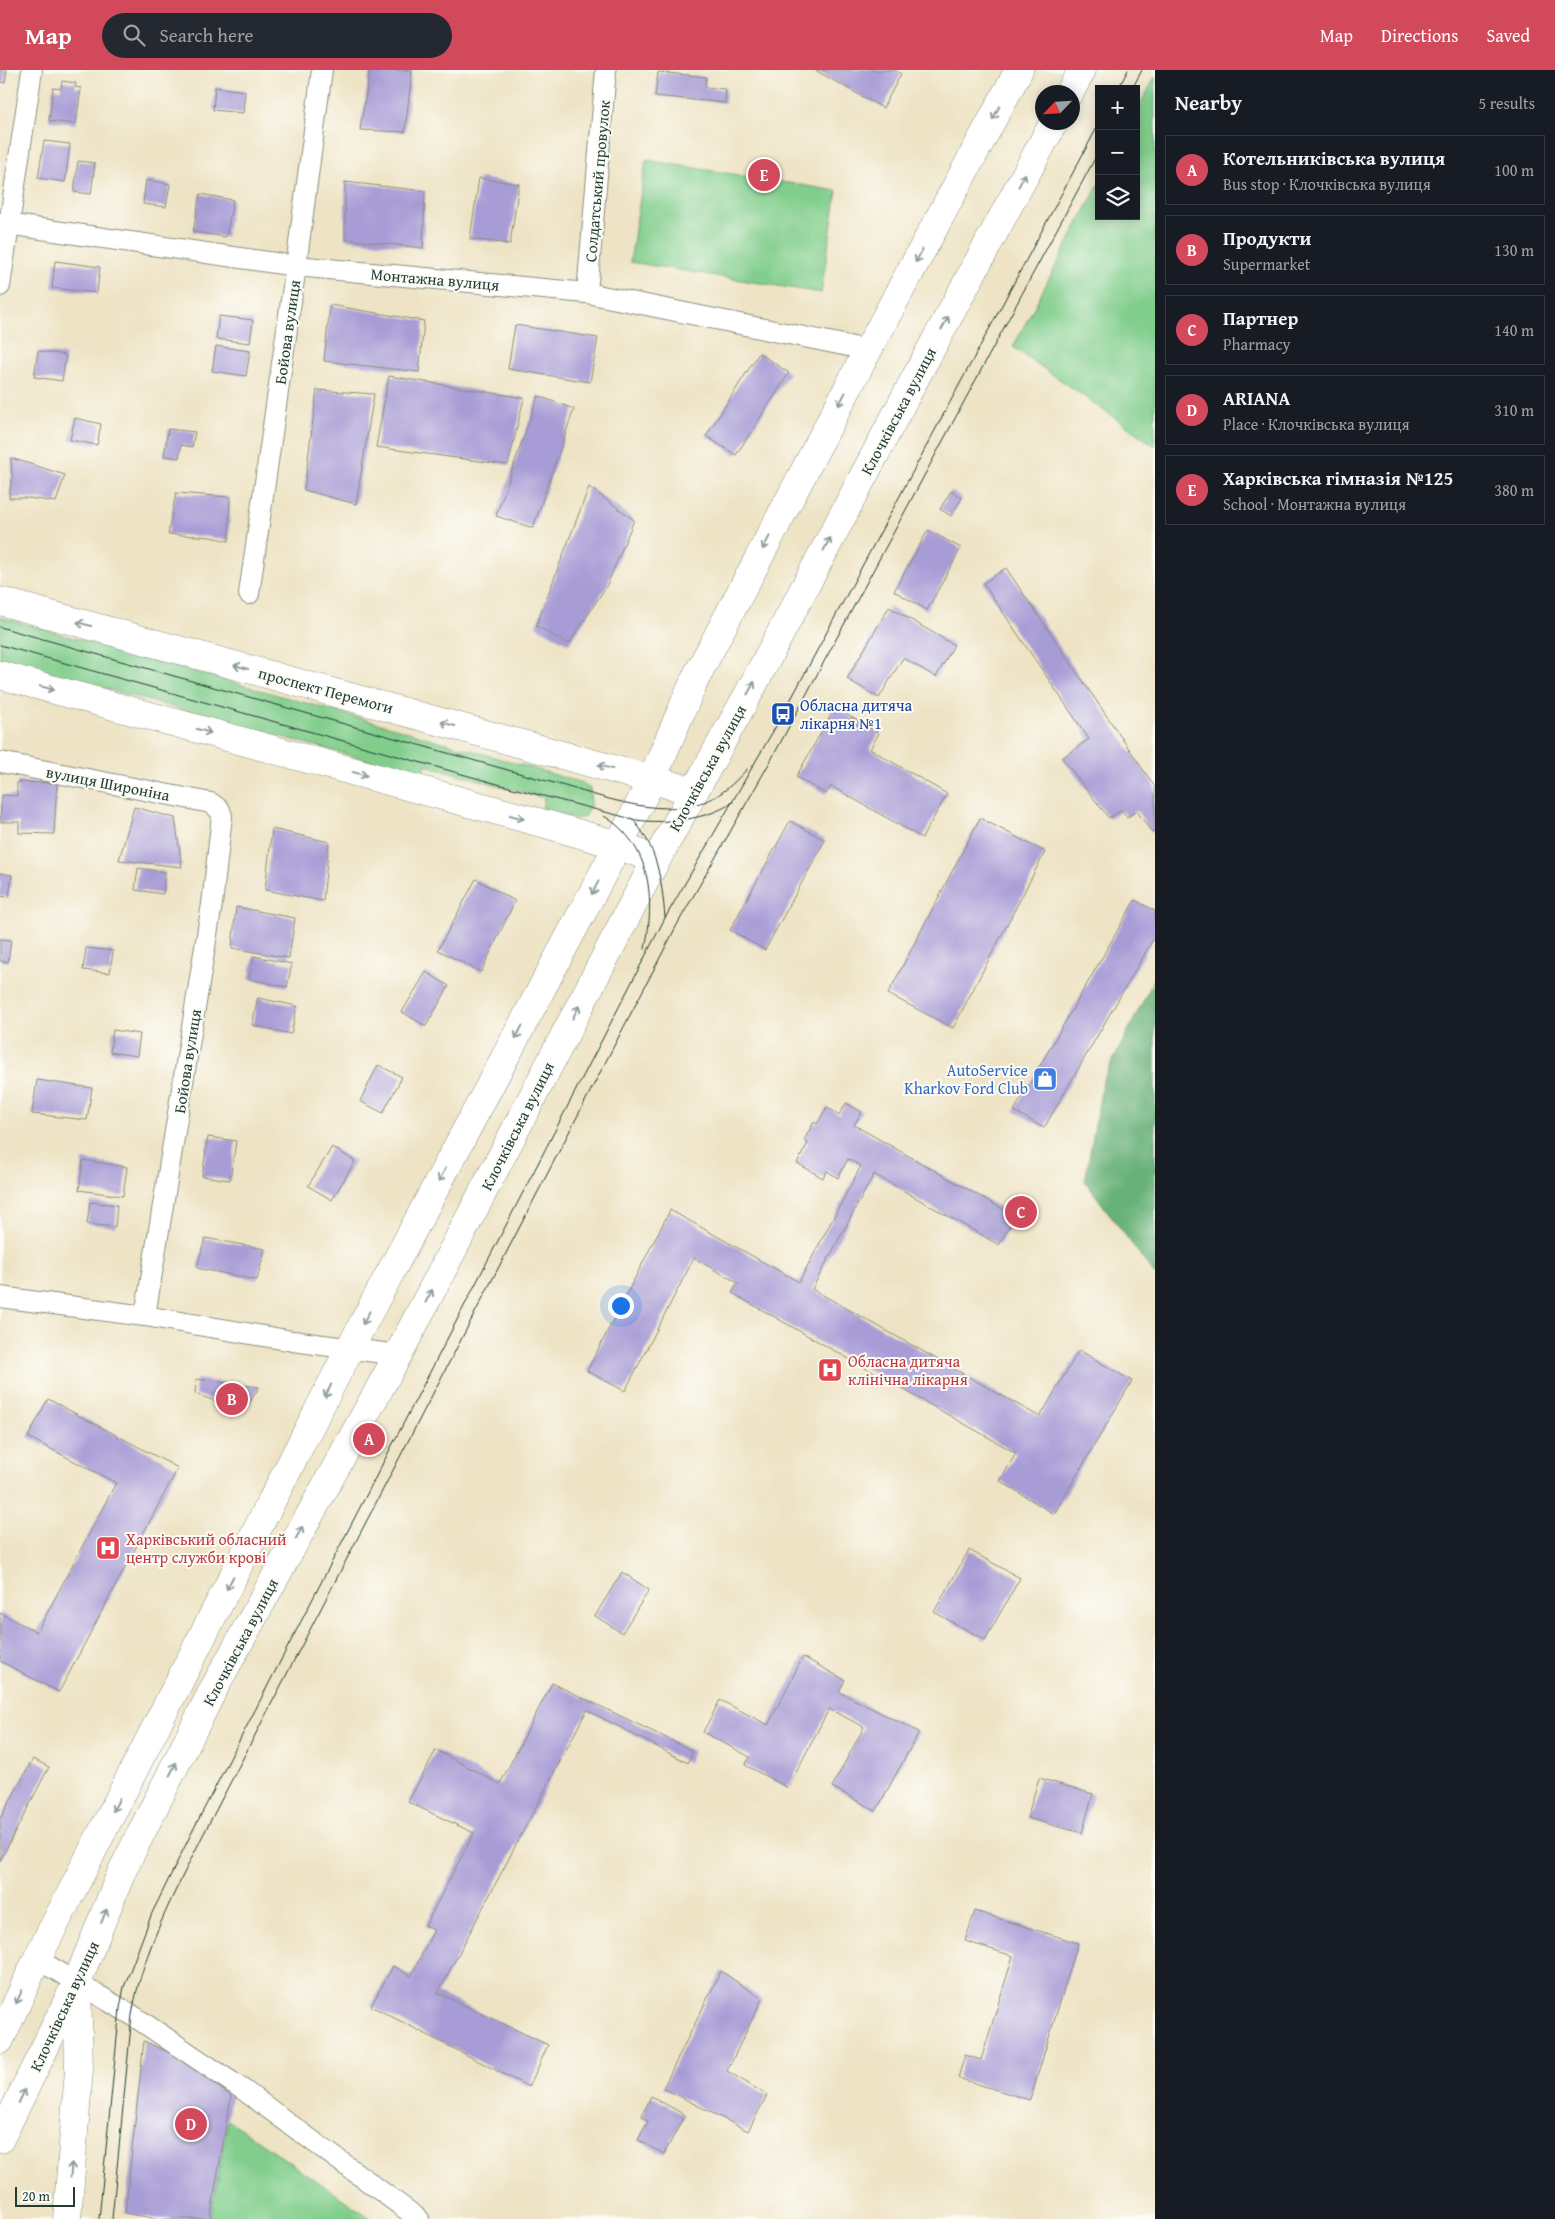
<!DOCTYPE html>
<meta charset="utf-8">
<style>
body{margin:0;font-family:"Gentium Book Plus",serif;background:#242831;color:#f1f3f6}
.controls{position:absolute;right:15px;top:15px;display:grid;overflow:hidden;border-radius:0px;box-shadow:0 2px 12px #0003}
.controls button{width:45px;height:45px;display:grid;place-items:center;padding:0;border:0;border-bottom:1px solid #363941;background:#171b24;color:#f1f3f6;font:25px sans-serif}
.compass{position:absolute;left:1035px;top:15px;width:45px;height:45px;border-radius:50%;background:#171b24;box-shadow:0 2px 12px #0003;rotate:245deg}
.scale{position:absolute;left:15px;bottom:12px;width:60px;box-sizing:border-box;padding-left:5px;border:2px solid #1f3d34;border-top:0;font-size:14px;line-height:18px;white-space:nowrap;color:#1f3d34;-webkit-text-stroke:4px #fdfcf7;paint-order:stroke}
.you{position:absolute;left:620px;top:1235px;width:18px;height:18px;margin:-12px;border:4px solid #fff;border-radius:50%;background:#1a73e8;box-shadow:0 0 0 8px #1a73e833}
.badge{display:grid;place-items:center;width:32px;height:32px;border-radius:50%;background:#d1495b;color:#fff;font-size:16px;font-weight:700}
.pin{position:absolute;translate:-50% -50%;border:2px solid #fff;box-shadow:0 1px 5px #0006}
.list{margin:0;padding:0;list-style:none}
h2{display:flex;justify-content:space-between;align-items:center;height:65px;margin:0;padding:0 20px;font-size:21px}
h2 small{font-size:16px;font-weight:400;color:#9ea1a6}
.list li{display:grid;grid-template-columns:32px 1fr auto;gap:15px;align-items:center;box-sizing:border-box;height:70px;margin:0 10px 10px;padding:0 10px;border:1px solid #363941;border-radius:0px}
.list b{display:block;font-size:19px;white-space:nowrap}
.list p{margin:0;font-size:16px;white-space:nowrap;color:#9ea1a6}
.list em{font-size:16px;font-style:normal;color:#9ea1a6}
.icon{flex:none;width:28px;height:28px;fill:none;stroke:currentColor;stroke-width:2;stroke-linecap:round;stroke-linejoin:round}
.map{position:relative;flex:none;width:1155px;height:2149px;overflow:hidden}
header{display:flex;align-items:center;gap:30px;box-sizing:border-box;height:70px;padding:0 25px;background:#d1495b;color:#fff}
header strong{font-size:24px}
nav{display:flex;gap:28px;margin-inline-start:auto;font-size:18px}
.search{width:350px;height:45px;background:#242831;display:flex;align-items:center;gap:12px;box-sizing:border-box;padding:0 18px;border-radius:28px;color:#9ea1a6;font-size:19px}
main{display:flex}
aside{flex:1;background:#171b24}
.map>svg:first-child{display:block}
.green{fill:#81ce8c;stroke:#508660}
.forest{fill:#68b178;stroke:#447756}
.building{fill:#a89cd6}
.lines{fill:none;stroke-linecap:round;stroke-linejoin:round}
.minor-casing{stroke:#86907c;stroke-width:22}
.secondary-casing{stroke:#86907c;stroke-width:29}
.primary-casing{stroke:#86907c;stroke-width:29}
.trunk-casing{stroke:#86907c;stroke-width:29}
.minor{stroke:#fff;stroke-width:20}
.secondary{stroke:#fff;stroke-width:28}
.primary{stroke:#fff;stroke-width:28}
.trunk{stroke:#fff;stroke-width:28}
.tram{stroke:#1f3d34;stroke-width:1}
.oneway{stroke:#8f9e9a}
.labels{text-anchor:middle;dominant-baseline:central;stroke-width:4;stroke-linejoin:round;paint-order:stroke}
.street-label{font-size:16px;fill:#1f3d34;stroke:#fdfcf7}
.transit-label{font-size:16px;fill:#164399;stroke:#fdfcf7;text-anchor:start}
.shop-label{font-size:16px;fill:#366cbe;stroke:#fdfcf7;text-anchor:end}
.health-label{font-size:16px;fill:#be3a42;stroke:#fdfcf7;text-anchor:start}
</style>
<header>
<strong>Map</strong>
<div class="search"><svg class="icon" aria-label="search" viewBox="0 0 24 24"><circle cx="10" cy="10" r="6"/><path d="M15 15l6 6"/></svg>Search here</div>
<nav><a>Map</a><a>Directions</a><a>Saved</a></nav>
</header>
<main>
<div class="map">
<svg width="1155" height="2149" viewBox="0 0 1155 2149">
<rect width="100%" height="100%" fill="#fdfcf7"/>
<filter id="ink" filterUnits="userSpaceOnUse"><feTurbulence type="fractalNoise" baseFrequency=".02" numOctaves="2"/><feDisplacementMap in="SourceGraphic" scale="10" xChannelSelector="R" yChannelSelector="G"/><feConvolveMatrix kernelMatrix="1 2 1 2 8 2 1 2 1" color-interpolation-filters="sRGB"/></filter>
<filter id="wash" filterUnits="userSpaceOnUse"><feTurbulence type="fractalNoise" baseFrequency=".0096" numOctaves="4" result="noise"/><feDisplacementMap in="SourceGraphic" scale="20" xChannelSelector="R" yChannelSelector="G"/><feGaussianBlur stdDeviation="1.12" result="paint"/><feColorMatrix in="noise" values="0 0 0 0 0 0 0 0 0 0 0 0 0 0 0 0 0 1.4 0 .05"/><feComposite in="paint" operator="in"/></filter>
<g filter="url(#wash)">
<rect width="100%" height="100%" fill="#eee3c4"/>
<g class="green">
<path d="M 1155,7 L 1155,376 L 1013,277 L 1099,114 L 1099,146 L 1136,146 L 1136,42 Z"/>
<path d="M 646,90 L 837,121 L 821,223 L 630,192 Z"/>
<path d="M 0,547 L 374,652 L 583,713 L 590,719 L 591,734 L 584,747 L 575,749 L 542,738 L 544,728 L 425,695 L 422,705 L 0,590 Z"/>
<path d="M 228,2050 L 372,2149 L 210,2149 Z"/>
</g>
<path class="forest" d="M 1155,908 L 1155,1205 L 1085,1111 L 1103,1010 Z"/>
<g id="blocks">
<g class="building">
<path d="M 0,0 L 7,0 L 5,13 L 0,12 Z"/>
<path d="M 370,0 L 412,0 L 405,62 L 360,60 Z"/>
<path d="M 815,0 L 895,0 L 901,4 L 883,38 Z"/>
<path d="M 658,2 L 706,7 L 705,17 L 726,19 L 725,33 L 655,26 Z"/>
<path d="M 62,11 L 76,13 L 75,17 L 81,18 L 76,54 L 49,51 L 53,18 L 61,19 Z"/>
<path d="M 215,17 L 245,21 L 243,43 L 213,40 Z"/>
<path d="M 44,71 L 70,74 L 65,112 L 38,108 Z"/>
<path d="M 78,91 L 95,93 L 91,124 L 74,122 Z"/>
<path d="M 479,108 L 519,114 L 510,174 L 470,169 Z"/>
<path d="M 146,110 L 170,114 L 166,137 L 143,134 Z"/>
<path d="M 345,112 L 425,121 L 423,178 L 345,169 Z"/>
<path d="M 200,124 L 233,130 L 226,167 L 193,162 Z"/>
<path d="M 55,191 L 100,197 L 97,223 L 52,218 Z"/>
<path d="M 330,235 L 424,251 L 419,302 L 324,291 Z"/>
<path d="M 219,246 L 253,250 L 250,273 L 216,269 Z"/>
<path d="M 515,255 L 598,268 L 590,312 L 508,299 Z"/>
<path d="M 216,276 L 250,281 L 246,306 L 212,301 Z"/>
<path d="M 38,281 L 66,285 L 62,311 L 34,307 Z"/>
<path d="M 759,283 L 789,303 L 736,385 L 706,366 Z"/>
<path d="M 389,306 L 524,328 L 508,395 L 376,377 Z"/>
<path d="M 317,320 L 374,324 L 356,434 L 304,420 Z"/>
<path d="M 538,326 L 574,339 L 533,458 L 496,446 Z"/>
<path d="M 75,348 L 101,354 L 97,375 L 70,370 Z"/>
<path d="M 168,359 L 195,362 L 192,377 L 181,375 L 179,388 L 164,386 Z"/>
<path d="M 11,388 L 65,405 L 56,432 L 28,428 L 9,428 L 12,407 Z"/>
<path d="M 589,417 L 634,450 L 607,515 L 569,574 L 536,556 Z"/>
<path d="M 951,421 L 962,428 L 951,446 L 940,439 Z"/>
<path d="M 176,423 L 230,427 L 229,471 L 211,467 L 168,464 Z"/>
<path d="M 928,460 L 961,478 L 927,540 L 894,521 Z"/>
<path d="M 1006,498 L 1155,717 L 1155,761 L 1152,763 L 1137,741 L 1127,747 L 1122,740 L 1109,748 L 1062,688 L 1089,669 L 983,513 Z"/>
<path d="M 889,537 L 954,575 L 936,607 L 903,588 L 879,628 L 847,609 Z"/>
<path d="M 835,638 L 879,663 L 870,679 L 947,724 L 922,768 L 831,716 L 826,724 L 796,707 Z"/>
<path d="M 17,712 L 57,713 L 54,764 L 19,763 L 19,752 L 0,752 L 2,725 L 17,726 Z"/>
<path d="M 134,737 L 175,748 L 182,797 L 119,790 Z"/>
<path d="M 980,748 L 1045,782 L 953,958 L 888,924 Z"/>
<path d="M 790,751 L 825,770 L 765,880 L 730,860 Z"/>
<path d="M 272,759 L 329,772 L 323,831 L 265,820 Z"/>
<path d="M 138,798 L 165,802 L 163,824 L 135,820 Z"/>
<path d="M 0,803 L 12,805 L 9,827 L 0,826 Z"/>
<path d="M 476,809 L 515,831 L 481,902 L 438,880 Z"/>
<path d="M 1135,830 L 1155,841 L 1155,866 L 1044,1058 L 1014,1041 Z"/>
<path d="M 236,837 L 295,848 L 289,888 L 232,878 Z"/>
<path d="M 0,869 L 11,870 L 8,892 L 0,891 Z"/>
<path d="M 86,878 L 113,881 L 110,903 L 83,900 Z"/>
<path d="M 254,886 L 292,894 L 287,917 L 249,909 Z"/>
<path d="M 426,902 L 449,916 L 426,956 L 402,942 Z"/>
<path d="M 258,928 L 297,936 L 291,964 L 252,955 Z"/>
<path d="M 113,960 L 140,964 L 137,986 L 110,982 Z"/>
<path d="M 378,995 L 402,1007 L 383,1043 L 360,1031 Z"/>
<path d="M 37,1010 L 92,1018 L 87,1050 L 32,1044 Z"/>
<path d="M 846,1033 L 862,1042 L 854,1055 L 1015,1146 L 999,1175 L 874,1104 L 812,1219 L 1040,1347 L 1079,1280 L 1132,1311 L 1054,1444 L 1000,1411 L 1016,1383 L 732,1223 L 738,1213 L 694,1188 L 625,1321 L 587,1301 L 670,1140 L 799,1212 L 861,1096 L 848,1089 L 838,1108 L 827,1101 L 823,1108 L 797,1093 L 808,1073 L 804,1070 L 814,1052 L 817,1054 L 827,1037 L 839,1045 Z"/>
<path d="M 208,1067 L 236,1071 L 230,1110 L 202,1106 Z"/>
<path d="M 332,1077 L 355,1091 L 332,1130 L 308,1116 Z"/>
<path d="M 83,1090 L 127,1097 L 123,1126 L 79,1120 Z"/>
<path d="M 90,1132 L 117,1135 L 115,1157 L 87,1154 Z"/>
<path d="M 205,1168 L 265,1179 L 257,1210 L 197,1198 Z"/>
<path d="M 196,1309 L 259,1317 L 245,1341 L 195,1324 Z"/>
<path d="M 48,1329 L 178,1398 L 59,1622 L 0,1591 L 0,1543 L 37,1562 L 116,1413 L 28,1367 Z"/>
<path d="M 969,1480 L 1020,1508 L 985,1570 L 934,1542 Z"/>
<path d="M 622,1502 L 649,1520 L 622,1563 L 595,1546 Z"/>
<path d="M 803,1587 L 845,1610 L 839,1622 L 919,1662 L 876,1741 L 832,1717 L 864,1657 L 829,1639 L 788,1718 L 745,1695 L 750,1687 L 703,1662 L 720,1630 L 768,1655 Z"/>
<path d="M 552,1613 L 693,1681 L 688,1693 L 587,1640 L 438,1923 L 548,1975 L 529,2017 L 371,1936 L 393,1896 L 411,1906 L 434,1860 L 425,1856 L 474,1763 L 408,1732 L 436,1680 L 500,1714 Z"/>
<path d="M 33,1689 L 49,1697 L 0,1791 L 0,1749 Z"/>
<path d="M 1039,1708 L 1093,1724 L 1082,1763 L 1027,1748 Z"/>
<path d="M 975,1841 L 1078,1873 L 1030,2030 L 958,2008 L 965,1985 L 981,1990 L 1013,1886 L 965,1871 Z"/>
<path d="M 721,1901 L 762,1929 L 727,2001 L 767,2025 L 748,2061 L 663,2018 Z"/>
<path d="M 144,1971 L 172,1984 L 231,2026 L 210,2149 L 158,2149 L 125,2143 Z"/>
<path d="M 651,2026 L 685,2045 L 664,2084 L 638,2070 L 648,2051 L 642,2046 Z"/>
</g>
</g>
</g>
<g filter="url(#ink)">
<use href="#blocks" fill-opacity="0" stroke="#86907c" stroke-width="1"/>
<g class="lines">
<defs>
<g id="minor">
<path d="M 0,153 L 296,196 L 587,223 L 868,280"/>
<path d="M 0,216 L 32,0"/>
<path d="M 587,223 L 606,0"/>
<path d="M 249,524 L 296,196 L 322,0"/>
<path d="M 0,692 L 211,733 L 220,740 L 222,746 L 212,834 L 145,1246"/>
<path d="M 0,1227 L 145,1246 L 293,1271 L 398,1285"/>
<path d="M 37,1889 L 132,1945 L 242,2019 L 419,2149"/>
</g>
<g id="secondary">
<path d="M 0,531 L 693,721"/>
<path d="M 0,605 L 549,755 L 618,775 L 656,790"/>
</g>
<g id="primary">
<path d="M 1070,22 L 1082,0"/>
<path d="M 0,1970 L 37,1889 L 350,1278 L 632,749 L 652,709 L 696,607 L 868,280 L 1019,0"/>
<path d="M 0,2069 L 77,1912 L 122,1801 L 214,1618 L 398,1285 L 647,807 L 751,619 L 919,301 L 1054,52"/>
</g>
<path id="trunk" d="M 67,2149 L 79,2000 L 77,1912"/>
</defs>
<use href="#minor" class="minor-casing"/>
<use href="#secondary" class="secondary-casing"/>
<use href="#primary" class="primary-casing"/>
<use href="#trunk" class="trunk-casing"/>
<use href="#minor" class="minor"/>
<use href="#secondary" class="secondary"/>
<use href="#primary" class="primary"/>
<use href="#trunk" class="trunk"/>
<g class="tram">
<path d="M 1118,19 L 1128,0"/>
<path d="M 1132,19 L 1142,0"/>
<path d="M 0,557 L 554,713 C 602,726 666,753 715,727 C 727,720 737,710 747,699"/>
<path d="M 0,575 L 501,715 L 636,750 C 664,754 709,750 733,732"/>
<path d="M 604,746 C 652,775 655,829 645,879"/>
<path d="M 631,748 C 657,774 662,812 665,847"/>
<path d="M 99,2149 L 120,1938 L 124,1917 L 152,1843 L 192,1762 L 665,848 L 783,644 L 1099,54"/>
<path d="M 112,2149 L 132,1945 C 142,1882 174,1824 202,1767 L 678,853 L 770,692 L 1099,81"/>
</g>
</g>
<defs><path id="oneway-shaft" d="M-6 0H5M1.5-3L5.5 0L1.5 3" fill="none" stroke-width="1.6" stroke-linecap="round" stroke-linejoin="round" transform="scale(1.25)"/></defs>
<g class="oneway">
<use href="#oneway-shaft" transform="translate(996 43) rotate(118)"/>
<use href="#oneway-shaft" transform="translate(1022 110) rotate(-62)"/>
<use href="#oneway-shaft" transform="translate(919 186) rotate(118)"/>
<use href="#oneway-shaft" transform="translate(945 253) rotate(-62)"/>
<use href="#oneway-shaft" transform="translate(842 329) rotate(118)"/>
<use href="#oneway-shaft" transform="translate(766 473) rotate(118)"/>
<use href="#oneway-shaft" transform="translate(827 474) rotate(-62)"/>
<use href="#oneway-shaft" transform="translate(84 554) rotate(-165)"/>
<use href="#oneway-shaft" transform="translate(241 597) rotate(-165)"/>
<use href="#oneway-shaft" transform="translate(47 618) rotate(15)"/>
<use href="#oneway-shaft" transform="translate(751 618) rotate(-61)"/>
<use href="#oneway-shaft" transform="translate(448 654) rotate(-165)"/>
<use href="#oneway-shaft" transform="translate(204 661) rotate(15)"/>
<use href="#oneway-shaft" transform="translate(605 697) rotate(-165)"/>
<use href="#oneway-shaft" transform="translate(360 704) rotate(15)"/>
<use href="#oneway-shaft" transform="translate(517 747) rotate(15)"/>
<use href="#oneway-shaft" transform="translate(595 818) rotate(118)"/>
<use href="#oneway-shaft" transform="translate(576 942) rotate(-62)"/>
<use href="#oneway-shaft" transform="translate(519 962) rotate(118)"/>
<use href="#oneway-shaft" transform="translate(442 1105) rotate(118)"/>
<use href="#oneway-shaft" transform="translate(429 1226) rotate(-62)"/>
<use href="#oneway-shaft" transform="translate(366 1248) rotate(118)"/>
<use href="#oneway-shaft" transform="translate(328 1321) rotate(117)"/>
<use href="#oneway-shaft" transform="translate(299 1463) rotate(-61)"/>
<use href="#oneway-shaft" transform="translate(230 1513) rotate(117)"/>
<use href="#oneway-shaft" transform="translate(173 1699) rotate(-63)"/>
<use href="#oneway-shaft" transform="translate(116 1735) rotate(117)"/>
<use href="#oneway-shaft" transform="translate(104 1846) rotate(-68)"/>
<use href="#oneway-shaft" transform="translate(19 1927) rotate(114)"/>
<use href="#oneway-shaft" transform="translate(22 2026) rotate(-64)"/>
<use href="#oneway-shaft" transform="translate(71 2100) rotate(-86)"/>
</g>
</g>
<defs>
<symbol id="bus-square" viewBox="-11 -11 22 22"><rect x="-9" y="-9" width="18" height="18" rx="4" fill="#1a4fb4" stroke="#fdfcf7"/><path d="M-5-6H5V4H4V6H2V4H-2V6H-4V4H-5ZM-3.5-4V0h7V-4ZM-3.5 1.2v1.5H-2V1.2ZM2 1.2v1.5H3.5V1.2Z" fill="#fff"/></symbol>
<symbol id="shop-square" viewBox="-11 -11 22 22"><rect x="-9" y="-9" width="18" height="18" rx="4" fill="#3f7fe0" stroke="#fdfcf7"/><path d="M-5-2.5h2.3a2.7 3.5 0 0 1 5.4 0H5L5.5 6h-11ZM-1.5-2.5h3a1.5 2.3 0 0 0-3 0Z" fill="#fff"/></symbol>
<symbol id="hospital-square" viewBox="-11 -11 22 22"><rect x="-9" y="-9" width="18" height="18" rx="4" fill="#e0444e" stroke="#fdfcf7"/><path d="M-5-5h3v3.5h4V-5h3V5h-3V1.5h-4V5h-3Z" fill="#fff"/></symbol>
</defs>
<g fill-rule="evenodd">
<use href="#bus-square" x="769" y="630" width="28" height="28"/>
<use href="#shop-square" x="1031" y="995" width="28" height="28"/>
<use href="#hospital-square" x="816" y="1286" width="28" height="28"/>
<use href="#hospital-square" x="94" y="1464" width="28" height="28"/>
</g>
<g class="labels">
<g class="street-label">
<text transform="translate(597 111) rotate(-85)">Солдатський провулок</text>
<text transform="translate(435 209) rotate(5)">Монтажна вулиця</text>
<text transform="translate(287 262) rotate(-82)">Бойова вулиця</text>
<text transform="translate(898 341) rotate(-62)">Клочківська вулиця</text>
<text transform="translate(326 620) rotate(15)">проспект Перемоги</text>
<text transform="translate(707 698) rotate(-61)">Клочківська вулиця</text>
<text transform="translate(108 713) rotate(11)">вулиця Широніна</text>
<text transform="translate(187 991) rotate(-81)">Бойова вулиця</text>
<text transform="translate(517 1056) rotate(-63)">Клочківська вулиця</text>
<text transform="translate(240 1572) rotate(-62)">Клочківська вулиця</text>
<text transform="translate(64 1936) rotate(-65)">Клочківська вулиця</text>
</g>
<g class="transit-label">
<text x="800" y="635">Обласна дитяча<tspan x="800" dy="18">лікарня №1</tspan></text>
</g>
<g class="shop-label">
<text x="1028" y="1000">AutoService<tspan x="1028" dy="18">Kharkov Ford Club</tspan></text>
</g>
<g class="health-label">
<text x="848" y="1291">Обласна дитяча<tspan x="848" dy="18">клінічна лікарня</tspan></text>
<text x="126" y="1469">Харківський обласний<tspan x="126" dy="18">центр служби крові</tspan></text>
</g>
</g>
</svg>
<div class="controls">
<button>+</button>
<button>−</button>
<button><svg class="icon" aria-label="layers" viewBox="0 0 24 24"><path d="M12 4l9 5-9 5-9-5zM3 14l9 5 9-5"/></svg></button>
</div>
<svg class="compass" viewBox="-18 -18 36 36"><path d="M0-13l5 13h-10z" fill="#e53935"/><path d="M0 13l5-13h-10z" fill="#9ea1a6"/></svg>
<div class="scale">20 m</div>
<div class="you"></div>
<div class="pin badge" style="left:369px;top:1369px">A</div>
<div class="pin badge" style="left:232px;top:1329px">B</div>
<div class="pin badge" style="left:1021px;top:1142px">C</div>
<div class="pin badge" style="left:191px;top:2054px">D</div>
<div class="pin badge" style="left:764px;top:105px">E</div>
</div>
<aside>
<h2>Nearby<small>5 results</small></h2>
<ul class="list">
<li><span class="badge">A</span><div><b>Котельниківська вулиця</b><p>Bus stop · Клочківська вулиця</p></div><em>100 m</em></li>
<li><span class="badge">B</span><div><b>Продукти</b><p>Supermarket</p></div><em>130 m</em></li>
<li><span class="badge">C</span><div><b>Партнер</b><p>Pharmacy</p></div><em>140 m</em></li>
<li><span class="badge">D</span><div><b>ARIANA</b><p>Place · Клочківська вулиця</p></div><em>310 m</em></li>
<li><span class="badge">E</span><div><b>Харківська гімназія №125</b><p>School · Монтажна вулиця</p></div><em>380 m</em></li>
</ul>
</aside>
</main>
